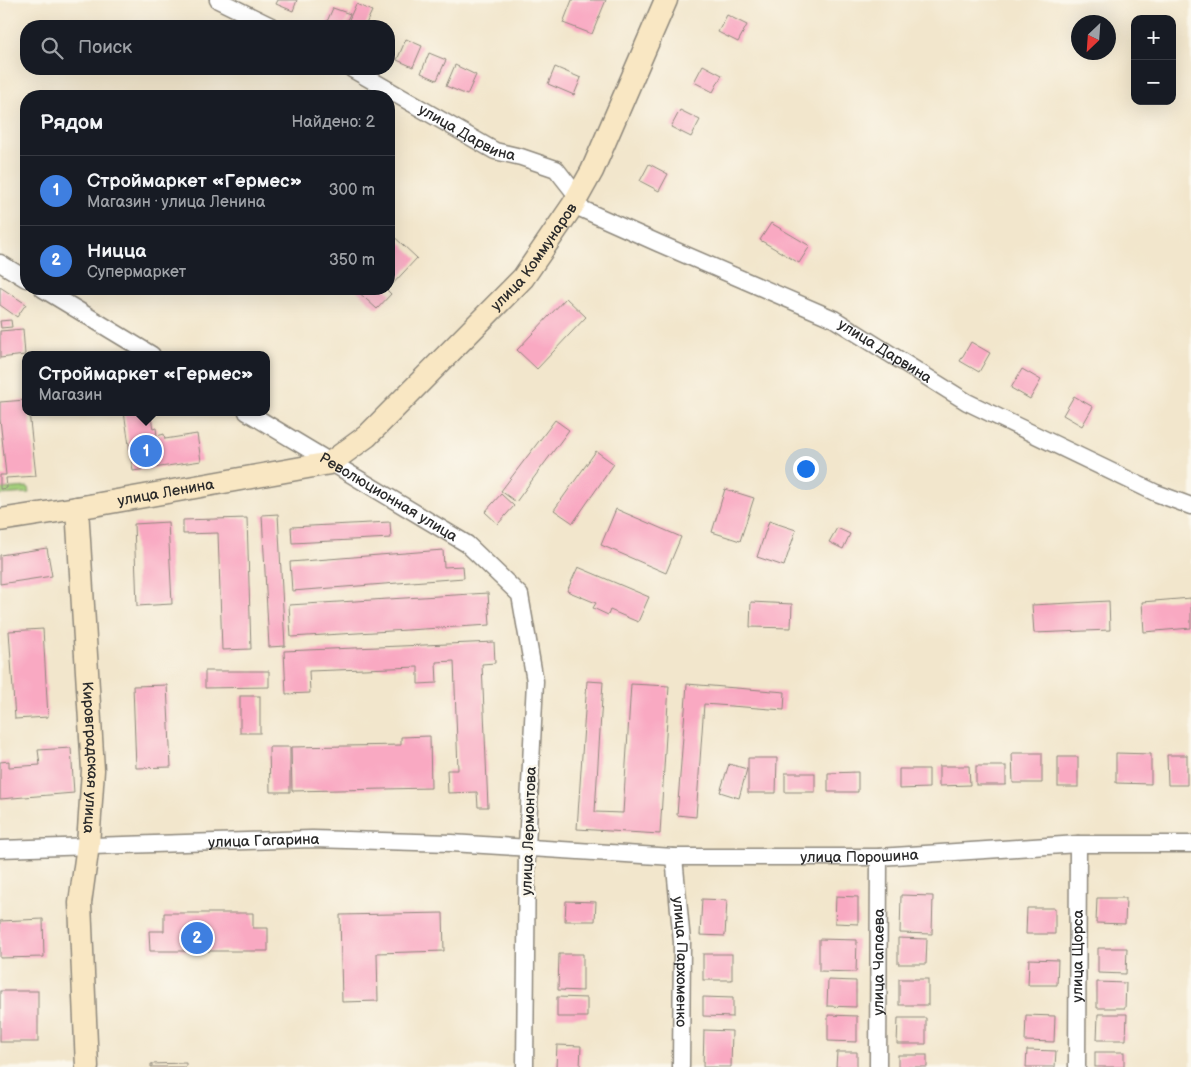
<!DOCTYPE html>
<html lang="ru">
<meta charset="utf-8">
<style>
body{margin:0;font-family:"Balsamiq Sans",sans-serif;background:#20242c;color:#f1f3f6}
.controls{position:absolute;right:15px;top:15px;display:grid;overflow:hidden;border-radius:10px;box-shadow:0 5px 20px #0002}
.controls button{width:45px;height:45px;display:grid;place-items:center;padding:0;border:0;border-bottom:1px solid #363941;background:#171b24;color:#f1f3f6;font:25px sans-serif}
.compass{position:absolute;left:1071px;top:15px;width:45px;height:45px;border-radius:50%;background:#171b24;box-shadow:0 5px 20px #0002;rotate:205deg}
.you{position:absolute;left:805px;top:468px;width:18px;height:18px;margin:-12px;border:4px solid #fff;border-radius:50%;background:#1a73e8;box-shadow:0 0 0 8px #1a73e833}
.badge{display:grid;place-items:center;width:32px;height:32px;border-radius:50%;background:#d1495b;color:#fff;font-size:16px;font-weight:700}
.pin{position:absolute;translate:-50% -50%;border:2px solid #fff;box-shadow:0 1px 5px #0006}
.popup{position:absolute;left:22px;top:351px;width:248px;height:65px;box-sizing:border-box;display:grid;place-content:center;border-radius:10px;background:#171b24;filter:drop-shadow(0 1px 4px #0005);font-size:16px;white-space:nowrap;color:#9ea1a6}
.popup b{font-size:19px;color:#f1f3f6}
.popup::after{content:'';position:absolute;left:50%;top:100%;margin-left:-10px;border:10px solid transparent;border-top-color:#171b24}
.list{margin:0;padding:0;list-style:none}
h2{display:flex;justify-content:space-between;align-items:center;height:65px;margin:0;padding:0 20px;font-size:21px}
h2 small{font-size:16px;font-weight:400;color:#9ea1a6}
.list li{display:grid;grid-template-columns:32px 1fr auto;gap:15px;align-items:center;box-sizing:border-box;height:70px;padding:0 20px;border-top:1px solid #363941}
.list b{display:block;font-size:19px;white-space:nowrap}
.list p{margin:0;font-size:16px;white-space:nowrap;color:#9ea1a6}
.list em{font-size:16px;font-style:normal;color:#9ea1a6}
.icon{flex:none;width:28px;height:28px;fill:none;stroke:currentColor;stroke-width:2;stroke-linecap:round;stroke-linejoin:round}
.map{position:relative;flex:none;width:1191px;height:1067px;overflow:hidden}
.search{position:absolute;background:#171b24;box-shadow:0 5px 20px #0002;left:20px;top:20px;width:375px;height:55px;display:flex;align-items:center;gap:12px;box-sizing:border-box;padding:0 18px;border-radius:20px;color:#9ea1a6;font-size:19px}
.panel{position:absolute;background:#171b24;box-shadow:0 5px 20px #0002;left:20px;top:90px;width:375px;height:205px;border-radius:20px}
.map>svg:first-child{display:block}
.green{fill:#a3ce7a;stroke:#677c52}
.building{fill:#f9a9c2}
.lines{fill:none;stroke-linecap:round;stroke-linejoin:round}
.minor-casing{stroke:#8e887c;stroke-width:19}
.secondary-casing{stroke:#8e887c;stroke-width:25}
.minor{stroke:#fff;stroke-width:16}
.secondary{stroke:#f9e7c3;stroke-width:22}
.labels{text-anchor:middle;dominant-baseline:central;stroke-width:5;stroke-linejoin:round;paint-order:stroke}
.street-label{font-size:15px;fill:#2b2b2b;stroke:#fbf7ec}
</style>
<div class="map">
<svg width="1191" height="1067" viewBox="0 0 1191 1067">
<rect width="100%" height="100%" fill="#fbf7ec"/>
<filter id="ink" filterUnits="userSpaceOnUse"><feTurbulence type="fractalNoise" baseFrequency=".02" numOctaves="2"/><feDisplacementMap in="SourceGraphic" scale="10" xChannelSelector="R" yChannelSelector="G"/><feConvolveMatrix kernelMatrix="1 2 1 2 8 2 1 2 1" color-interpolation-filters="sRGB"/></filter>
<filter id="wash" filterUnits="userSpaceOnUse"><feTurbulence type="fractalNoise" baseFrequency=".0096" numOctaves="4" result="noise"/><feDisplacementMap in="SourceGraphic" scale="20" xChannelSelector="R" yChannelSelector="G"/><feGaussianBlur stdDeviation="1.12" result="paint"/><feColorMatrix in="noise" values="0 0 0 0 0 0 0 0 0 0 0 0 0 0 0 0 0 1.4 0 .05"/><feComposite in="paint" operator="in"/></filter>
<g filter="url(#wash)">
<rect width="100%" height="100%" fill="#f2e6cc"/>
<path class="green" d="M 28,487 L 29,493 L 0,495 L 0,489 Z"/>
<g id="blocks">
<g class="building">
<path d="M 278,0 L 297,0 L 293,11 L 276,4 Z"/>
<path d="M 572,0 L 606,0 L 592,34 L 563,23 Z"/>
<path d="M 356,4 L 372,11 L 365,26 L 352,26 L 347,24 Z"/>
<path d="M 333,8 L 350,14 L 344,26 L 325,26 Z"/>
<path d="M 727,15 L 747,25 L 738,42 L 718,32 Z"/>
<path d="M 406,39 L 422,46 L 413,67 L 397,60 Z"/>
<path d="M 429,53 L 446,60 L 437,80 L 421,73 Z"/>
<path d="M 455,65 L 476,75 L 467,95 L 446,86 Z"/>
<path d="M 703,65 L 722,75 L 713,92 L 694,82 Z"/>
<path d="M 555,67 L 581,78 L 574,95 L 548,84 Z"/>
<path d="M 680,110 L 700,120 L 691,137 L 671,127 Z"/>
<path d="M 649,164 L 668,174 L 659,191 L 640,181 Z"/>
<path d="M 771,223 L 810,246 L 799,263 L 760,240 Z"/>
<path d="M 389,232 L 417,258 L 389,288 Z"/>
<path d="M 0,287 L 26,304 L 17,317 L 0,305 Z"/>
<path d="M 355,289 L 388,289 L 387,290 L 391,294 L 377,309 Z"/>
<path d="M 566,298 L 586,317 L 537,369 L 517,350 Z"/>
<path d="M 11,320 L 12,327 L 1,328 L 0,321 Z"/>
<path d="M 23,329 L 25,355 L 0,358 L 0,331 Z"/>
<path d="M 971,342 L 990,353 L 979,372 L 960,361 Z"/>
<path d="M 1022,369 L 1041,380 L 1030,399 L 1011,388 Z"/>
<path d="M 1074,396 L 1093,407 L 1082,426 L 1063,415 Z"/>
<path d="M 26,400 L 26,412 L 29,412 L 36,476 L 6,478 L 7,488 L 0,489 L 0,475 L 6,475 L 0,419 L 0,402 Z"/>
<path d="M 124,412 L 150,412 L 153,429 L 156,428 L 157,436 L 164,434 L 165,439 L 197,434 L 201,461 L 133,471 Z"/>
<path d="M 555,420 L 569,430 L 516,502 L 501,491 Z"/>
<path d="M 596,451 L 614,464 L 573,523 L 554,510 Z"/>
<path d="M 725,489 L 754,498 L 740,541 L 712,532 Z"/>
<path d="M 501,494 L 514,506 L 498,524 L 485,512 Z"/>
<path d="M 616,509 L 681,537 L 666,573 L 601,545 Z"/>
<path d="M 278,514 L 285,646 L 269,647 L 262,515 Z"/>
<path d="M 247,518 L 251,649 L 222,650 L 218,533 L 183,534 L 183,520 Z"/>
<path d="M 769,521 L 796,530 L 784,566 L 757,557 Z"/>
<path d="M 168,522 L 172,604 L 137,606 L 134,524 Z"/>
<path d="M 390,522 L 391,538 L 292,543 L 291,527 Z"/>
<path d="M 837,528 L 850,534 L 843,549 L 829,542 Z"/>
<path d="M 47,548 L 52,576 L 0,584 L 0,555 Z"/>
<path d="M 443,550 L 444,567 L 463,566 L 464,578 L 292,591 L 290,562 Z"/>
<path d="M 578,567 L 649,597 L 638,622 L 610,610 L 608,615 L 593,608 L 596,603 L 567,591 Z"/>
<path d="M 488,593 L 490,625 L 291,637 L 289,605 Z"/>
<path d="M 1191,598 L 1191,628 L 1144,632 L 1142,602 Z"/>
<path d="M 1109,601 L 1110,630 L 1034,633 L 1032,605 Z"/>
<path d="M 751,602 L 792,604 L 791,628 L 750,627 Z"/>
<path d="M 43,629 L 48,717 L 15,719 L 9,631 Z"/>
<path d="M 494,642 L 495,663 L 482,664 L 488,807 L 478,807 L 477,792 L 448,793 L 447,770 L 458,770 L 454,661 L 436,662 L 437,683 L 418,684 L 418,667 L 309,671 L 310,693 L 286,694 L 284,651 Z"/>
<path d="M 205,671 L 269,671 L 269,687 L 205,688 Z"/>
<path d="M 587,681 L 603,682 L 595,812 L 623,813 L 631,684 L 669,686 L 660,834 L 577,829 Z"/>
<path d="M 687,684 L 785,692 L 784,710 L 704,704 L 696,817 L 677,815 Z"/>
<path d="M 167,685 L 171,767 L 136,768 L 133,686 Z"/>
<rect x="240" y="696" width="20" height="37"/>
<path d="M 430,736 L 431,788 L 292,791 L 291,747 L 401,745 L 401,737 Z"/>
<path d="M 269,747 L 290,747 L 290,792 L 270,792 Z"/>
<path d="M 71,748 L 74,793 L 0,799 L 0,762 L 9,761 L 9,767 L 40,765 L 38,750 Z"/>
<path d="M 1012,753 L 1042,753 L 1042,783 L 1013,783 Z"/>
<path d="M 1116,753 L 1151,754 L 1151,784 L 1116,783 Z"/>
<path d="M 1167,755 L 1187,755 L 1187,785 L 1168,785 Z"/>
<rect x="1058" y="757" width="20" height="30"/>
<path d="M 748,758 L 777,758 L 776,793 L 748,793 Z"/>
<path d="M 729,764 L 747,769 L 739,798 L 720,792 Z"/>
<path d="M 939,766 L 969,766 L 970,785 L 939,786 Z"/>
<rect x="976" y="766" width="30" height="19"/>
<path d="M 899,769 L 929,769 L 929,788 L 899,789 Z"/>
<path d="M 858,772 L 858,792 L 828,792 L 828,773 Z"/>
<rect x="785" y="773" width="30" height="19"/>
<path d="M 901,895 L 933,896 L 932,934 L 900,933 Z"/>
<path d="M 836,896 L 858,897 L 858,924 L 835,923 Z"/>
<path d="M 1097,898 L 1126,898 L 1125,924 L 1096,923 Z"/>
<path d="M 702,899 L 727,900 L 725,936 L 700,935 Z"/>
<path d="M 566,901 L 596,902 L 595,921 L 565,921 Z"/>
<path d="M 1027,908 L 1055,908 L 1055,934 L 1026,934 Z"/>
<path d="M 164,913 L 253,913 L 253,928 L 268,928 L 268,951 L 150,951 L 149,931 L 164,931 Z"/>
<path d="M 443,913 L 444,951 L 377,953 L 378,1001 L 342,1002 L 340,915 Z"/>
<path d="M 43,919 L 44,957 L 0,958 L 0,921 Z"/>
<path d="M 898,938 L 927,939 L 926,964 L 898,964 Z"/>
<path d="M 819,939 L 857,940 L 856,972 L 819,971 Z"/>
<path d="M 1098,948 L 1127,948 L 1126,974 L 1098,973 Z"/>
<path d="M 559,954 L 583,954 L 583,991 L 558,990 Z"/>
<rect x="703" y="954" width="29" height="26"/>
<path d="M 1029,959 L 1058,960 L 1057,985 L 1028,985 Z"/>
<rect x="899" y="979" width="29" height="26"/>
<path d="M 828,980 L 856,981 L 856,1007 L 827,1006 Z"/>
<path d="M 1097,982 L 1126,983 L 1125,1008 L 1097,1008 Z"/>
<rect x="0" y="991" width="38" height="51"/>
<path d="M 557,997 L 587,998 L 587,1017 L 557,1017 Z"/>
<path d="M 703,997 L 733,998 L 733,1017 L 703,1016 Z"/>
<path d="M 1098,1014 L 1127,1014 L 1126,1040 L 1097,1040 Z"/>
<path d="M 828,1015 L 857,1016 L 857,1042 L 828,1041 Z"/>
<path d="M 1026,1015 L 1055,1016 L 1054,1042 L 1025,1041 Z"/>
<path d="M 898,1018 L 926,1018 L 926,1044 L 897,1044 Z"/>
<path d="M 704,1030 L 732,1031 L 731,1067 L 703,1067 Z"/>
<path d="M 557,1045 L 581,1046 L 580,1067 L 556,1067 Z"/>
<path d="M 1027,1050 L 1056,1051 L 1055,1067 L 1026,1067 Z"/>
<path d="M 837,1052 L 857,1052 L 857,1067 L 836,1067 Z"/>
<rect x="1095" y="1052" width="29" height="15"/>
<rect x="898" y="1055" width="29" height="12"/>
<path d="M 186,1063 L 186,1067 L 151,1067 L 151,1064 Z"/>
</g>
</g>
</g>
<g filter="url(#ink)">
<use href="#blocks" fill-opacity="0" stroke="#8e887c" stroke-width="1"/>
<g class="lines">
<defs>
<g id="minor">
<path d="M 218,0 L 271,26"/>
<path id="s1" d="M 352,69 L 495,151 L 521,157 L 556,169 L 578,197"/>
<path id="s2" d="M 573,205 L 658,243 L 834,319 L 967,402 L 1156,493 L 1191,506"/>
<path d="M 0,263 L 26,279"/>
<path d="M 43,289 L 152,355"/>
<path id="s3" d="M 247,412 L 467,544 L 520,595 L 535,681 L 527,847 L 525,1067"/>
<path id="s4" d="M 0,849 L 312,839 L 451,843 L 674,857 L 879,857 L 1078,844 L 1191,844"/>
<path id="s5" d="M 674,857 L 682,942 L 681,1067"/>
<path id="s6" d="M 878,1067 L 879,857"/>
<path id="s7" d="M 1077,1067 L 1078,844"/>
</g>
<g id="secondary">
<path id="s8" d="M 77,508 L 93,770 L 88,845 L 80,903 L 87,1067"/>
<path id="s9" d="M 0,520 L 77,508 L 330,463 L 367,436 L 523,278 L 573,205 L 592,171 L 666,0"/>
</g>
</defs>
<use href="#minor" class="minor-casing"/>
<use href="#secondary" class="secondary-casing"/>
<use href="#minor" class="minor"/>
<use href="#secondary" class="secondary"/>
</g>
</g>
<g class="labels">
<g class="street-label">
<text stroke="none"><textPath href="#s1" startOffset="132">улица Дарвина</textPath></text>
<text stroke="none"><textPath href="#s9" startOffset="626">улица Коммунаров</textPath></text>
<text stroke="none"><textPath href="#s2" startOffset="345">улица Дарвина</textPath></text>
<text stroke="none"><textPath href="#s9" startOffset="168">улица Ленина</textPath></text>
<text stroke="none"><textPath href="#s3" startOffset="165">Революционная улица</textPath></text>
<text stroke="none"><textPath href="#s8" startOffset="250">Кировградская улица</textPath></text>
<text transform="translate(529 831) rotate(-88)">улица Лермонтова</text>
<text stroke="none"><textPath href="#s4" startOffset="264">улица Гагарина</textPath></text>
<text stroke="none"><textPath href="#s4" startOffset="860">улица Порошина</textPath></text>
<text stroke="none"><textPath href="#s7" startOffset="111">улица Щорса</textPath></text>
<text stroke="none"><textPath href="#s5" startOffset="105">улица Пархоменко</textPath></text>
<text stroke="none"><textPath href="#s6" startOffset="105">улица Чапаева</textPath></text>
</g>
</g>
</svg>
<div class="controls">
<button>+</button>
<button>−</button>
</div>
<svg class="compass" viewBox="-18 -18 36 36"><path d="M0-13l5 13h-10z" fill="#e53935"/><path d="M0 13l5-13h-10z" fill="#9ea1a6"/></svg>
<div class="you"></div>
<div class="pin badge" style="left:146px;top:451px;background:#3f7fe0">1</div>
<div class="popup"><b>Строймаркет «Гермес»</b>Магазин</div>
<div class="pin badge" style="left:197px;top:938px;background:#3f7fe0">2</div>
<div class="search"><svg class="icon" aria-label="search" viewBox="0 0 24 24"><circle cx="10" cy="10" r="6"/><path d="M15 15l6 6"/></svg>Поиск</div>
<section class="panel">
<h2>Рядом<small>Найдено: 2</small></h2>
<ul class="list">
<li><span class="badge" style="background:#3f7fe0">1</span><div><b>Строймаркет «Гермес»</b><p>Магазин · улица Ленина</p></div><em>300 m</em></li>
<li><span class="badge" style="background:#3f7fe0">2</span><div><b>Ницца</b><p>Супермаркет</p></div><em>350 m</em></li>
</ul>
</section>
</div>
